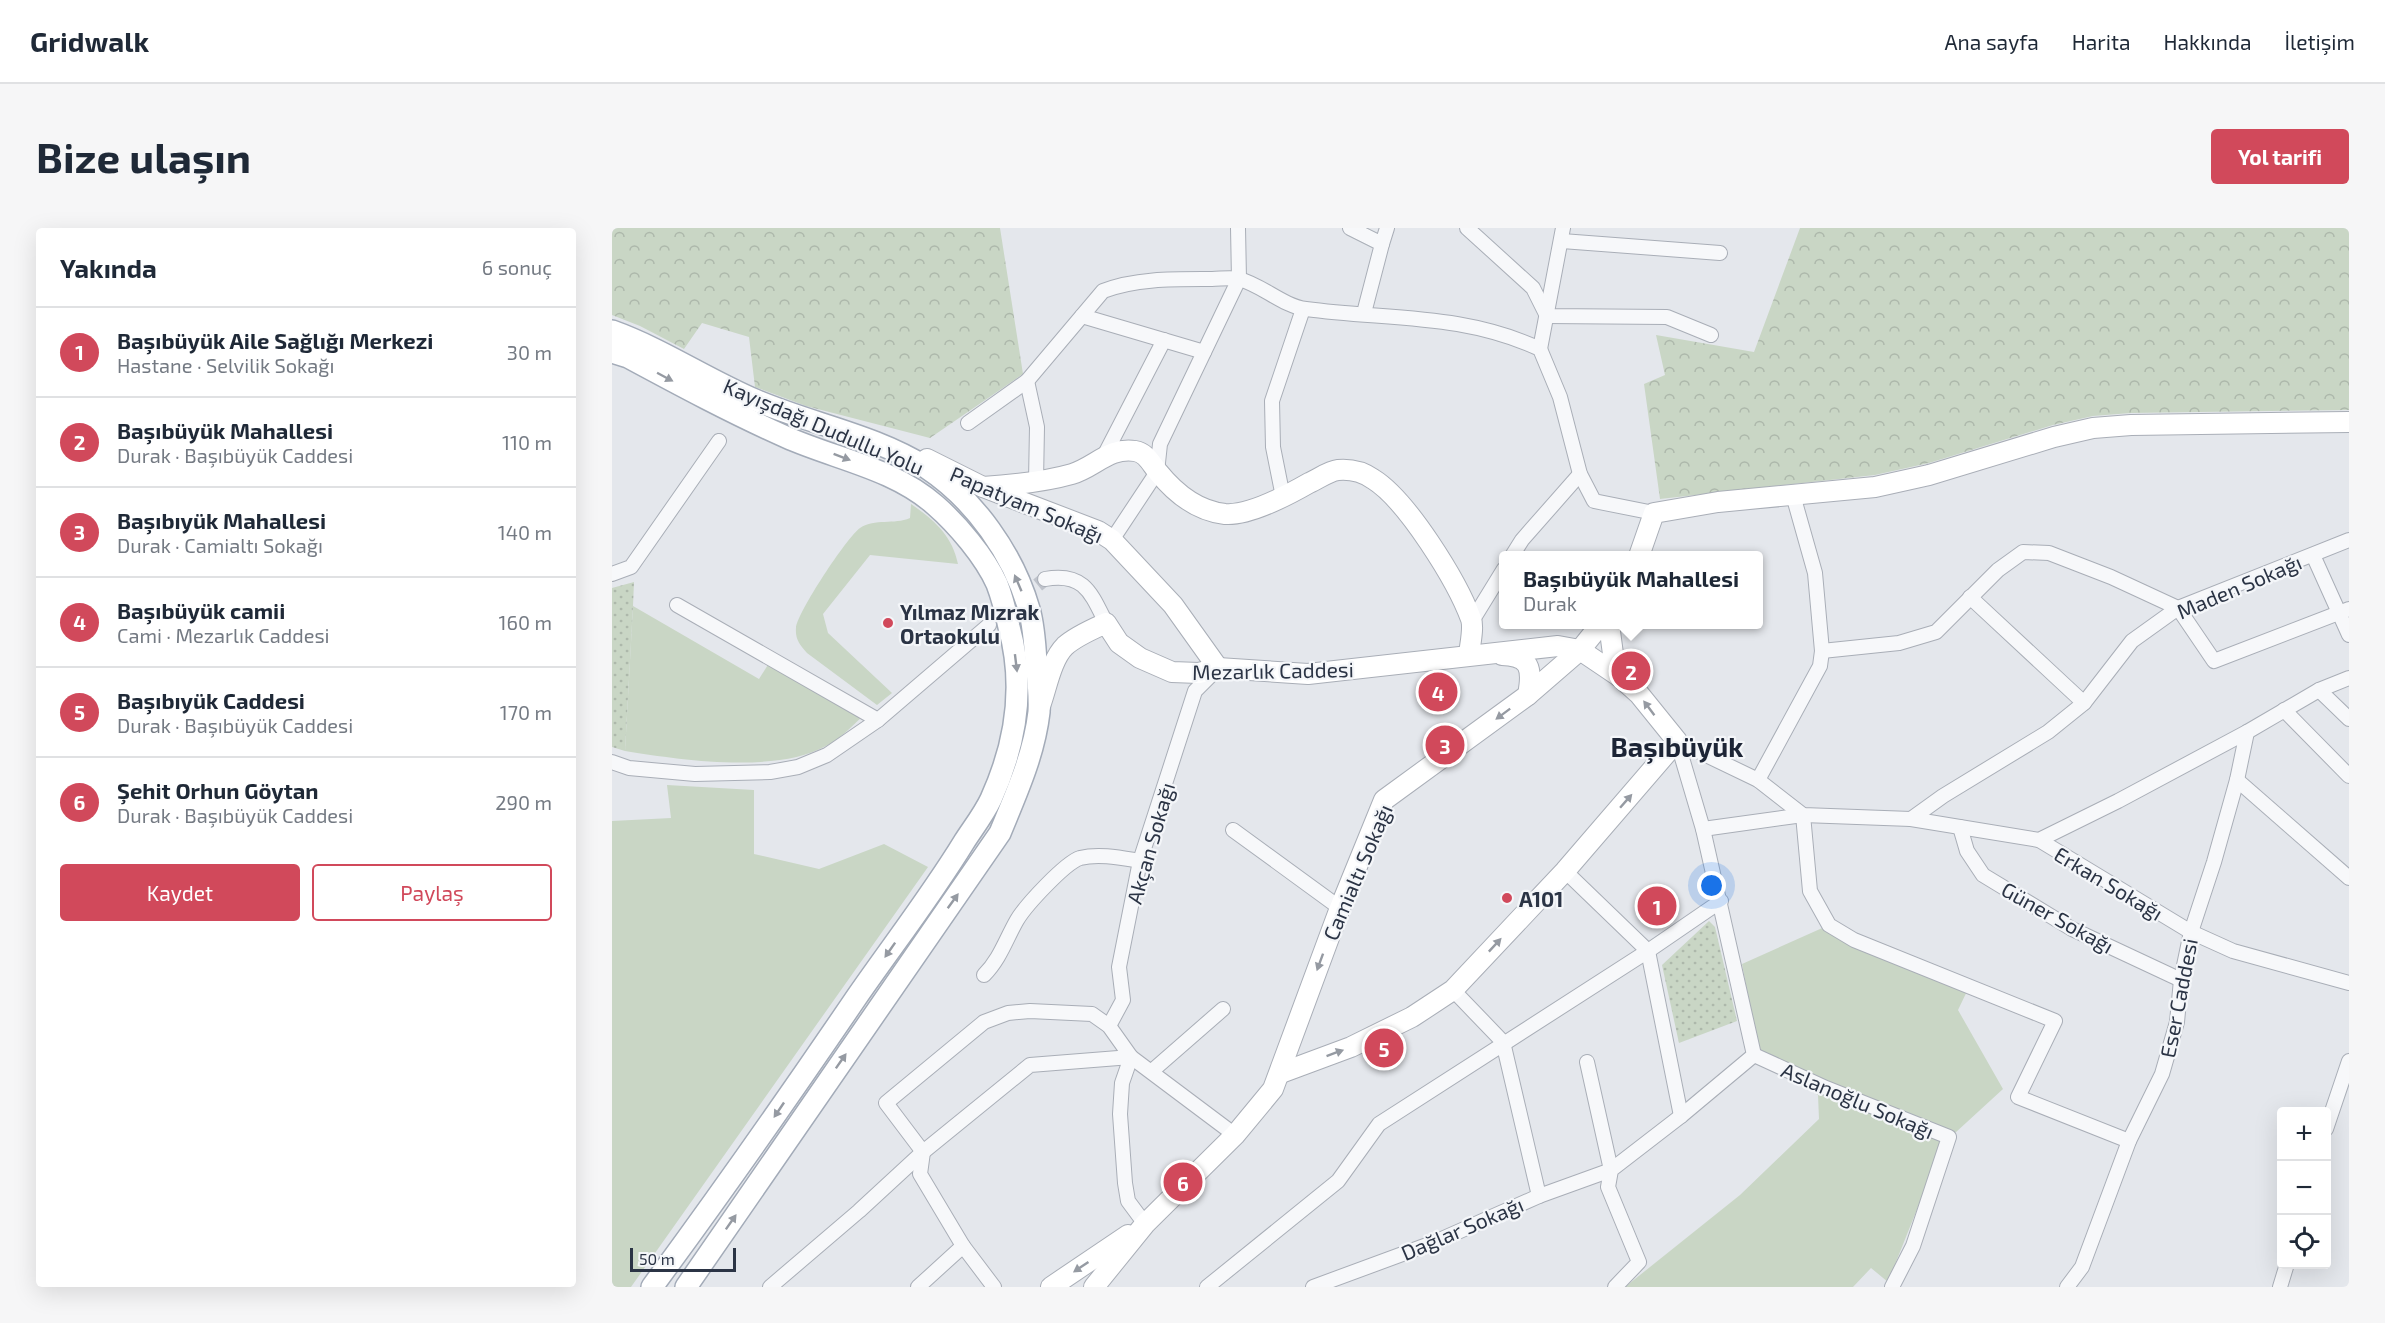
<!DOCTYPE html>
<html lang="tr">
<meta charset="utf-8">
<style>
body{margin:0;font-family:"Exo 2",sans-serif;background:#f6f6f7;color:#1f2937}
.controls{position:absolute;right:18px;bottom:18px;display:grid;overflow:hidden;border-radius:6px;box-shadow:0 6px 24px #0002}
.controls button{width:54px;height:54px;display:grid;place-items:center;padding:0;border:0;border-bottom:2px solid #e0e1e3;background:#fff;color:#1f2937;font:30px sans-serif}
.scale{position:absolute;left:18px;bottom:15px;width:106px;box-sizing:border-box;padding-left:6px;border:3px solid #2b3445;border-top:0;font-size:16px;line-height:21px;white-space:nowrap;color:#2b3445;-webkit-text-stroke:4px #f4f6f9;paint-order:stroke}
.you{position:absolute;left:1100px;top:658px;width:21px;height:21px;margin:-15px;border:4px solid #fff;border-radius:50%;background:#1a73e8;box-shadow:0 0 0 9px #1a73e833}
.badge{display:grid;place-items:center;width:39px;height:39px;border-radius:50%;background:#d1495b;color:#fff;font-size:20px;font-weight:700}
.pin{position:absolute;translate:-50% -50%;border:3px solid #fff;box-shadow:0 2px 6px #0006}
.popup{position:absolute;left:887px;top:323px;width:264px;height:78px;box-sizing:border-box;display:grid;place-content:center;border-radius:6px;background:#fff;filter:drop-shadow(0 2px 4px #0005);font-size:20px;white-space:nowrap;color:#747a83}
.popup b{font-size:22px;color:#1f2937}
.popup::after{content:'';position:absolute;left:50%;top:100%;margin-left:-12px;border:12px solid transparent;border-top-color:#fff}
.list{margin:0;padding:0;list-style:none}
h2{display:flex;justify-content:space-between;align-items:center;height:78px;margin:0;padding:0 24px;font-size:26px}
h2 small{font-size:20px;font-weight:400;color:#747a83}
.list li{display:grid;grid-template-columns:39px 1fr auto;gap:18px;align-items:center;box-sizing:border-box;height:90px;padding:0 24px;border-top:2px solid #e0e1e3}
.list b{display:block;font-size:22px;white-space:nowrap}
.list p{margin:0;font-size:20px;white-space:nowrap;color:#747a83}
.list em{font-size:20px;font-style:normal;color:#747a83}
.actions{display:flex;gap:12px;padding:18px 24px}
.actions a{flex:1;padding:14px 0;border:2px solid #d1495b;border-radius:6px;text-align:center;font-size:21px;color:#d1495b}
.actions .main{background:#d1495b;color:#fff}
.icon{flex:none;width:33px;height:33px;fill:none;stroke:currentColor;stroke-width:2;stroke-linecap:round;stroke-linejoin:round}
.map{position:relative;flex:none;width:1737px;height:1059px;overflow:hidden;border-radius:6px}
header{display:flex;align-items:center;gap:36px;box-sizing:border-box;height:84px;padding:0 30px;background:#fff;border-bottom:2px solid #e0e1e3}
header strong{font-size:28px}
nav{display:flex;gap:33px;margin-inline-start:auto;font-size:21px}
.intro{display:flex;align-items:center;justify-content:space-between;box-sizing:border-box;height:144px;padding:0 36px}
h1{margin:0;font-size:42px}
.button{padding:15px 27px;border-radius:6px;background:#d1495b;color:#fff;font-size:21px;font-weight:700}
main{display:flex;gap:36px;padding:0 36px}
aside{flex:1;background:#fff;border-radius:6px;box-shadow:0 6px 24px #0002}
.map>svg:first-child{display:block}
.green{fill:#c9d6c5}
.forest{fill:url(#forest-crowns)}
.park{fill:url(#park-dots)}
.lines{fill:none;stroke-linecap:round;stroke-linejoin:round}
.street-tunnel{stroke:#bfc3cb;stroke-width:14;stroke-dasharray:14 7;stroke-linecap:butt}
.street-casing{stroke:#a9aeb7;stroke-width:16}
.secondary-casing{stroke:#a9aeb7;stroke-width:22}
.primary-casing{stroke:#a3abb8;stroke-width:24}
.street{stroke:#f7f8fa;stroke-width:14}
.secondary{stroke:#fff;stroke-width:20}
.primary{stroke:#fff;stroke-width:21}
.oneway{fill:#959aa2}
.poi-dot{fill:#d1495b;stroke:#f4f6f9;stroke-width:2}
.labels{text-anchor:middle;dominant-baseline:central;stroke-width:4.5;stroke-linejoin:round;paint-order:stroke}
.street-label{font-size:21px;fill:#2b3445;stroke:#f4f6f9}
.poi-label{font-size:21px;font-weight:bold;fill:#2b3445;stroke:#f4f6f9;text-anchor:start}
.district-label{font-size:27px;font-weight:bold;fill:#1d2536;stroke:#f4f6f9}
</style>
<header>
<strong>Gridwalk</strong>
<nav><a>Ana sayfa</a><a>Harita</a><a>Hakkında</a><a>İletişim</a></nav>
</header>
<div class="intro"><h1>Bize ulaşın</h1><a class="button">Yol tarifi</a></div>
<main>
<aside>
<h2>Yakında<small>6 sonuç</small></h2>
<ul class="list">
<li><span class="badge">1</span><div><b>Başıbüyük Aile Sağlığı Merkezi</b><p>Hastane · Selvilik Sokağı</p></div><em>30 m</em></li>
<li><span class="badge">2</span><div><b>Başıbüyük Mahallesi</b><p>Durak · Başıbüyük Caddesi</p></div><em>110 m</em></li>
<li><span class="badge">3</span><div><b>Başıbıyük Mahallesi</b><p>Durak · Camialtı Sokağı</p></div><em>140 m</em></li>
<li><span class="badge">4</span><div><b>Başıbüyük camii</b><p>Cami · Mezarlık Caddesi</p></div><em>160 m</em></li>
<li><span class="badge">5</span><div><b>Başıbıyük Caddesi</b><p>Durak · Başıbüyük Caddesi</p></div><em>170 m</em></li>
<li><span class="badge">6</span><div><b>Şehit Orhun Göytan</b><p>Durak · Başıbüyük Caddesi</p></div><em>290 m</em></li>
</ul>
<div class="actions"><a class="main">Kaydet</a><a>Paylaş</a></div>
</aside>
<div class="map">
<svg width="1737" height="1059" viewBox="0 0 1737 1059">
<defs>
<pattern id="forest-crowns" width="20" height="18" patternUnits="userSpaceOnUse" patternTransform="scale(1.5)"><rect width="20" height="18" fill="#c9d6c5"/><path d="M2 6a3 3 0 1 1 6 0M12 15a3 3 0 1 1 6 0" fill="none" stroke="#adb8ab"/></pattern>
<pattern id="park-dots" width="8" height="8" patternUnits="userSpaceOnUse" patternTransform="scale(1.5)"><rect width="8" height="8" fill="#c9d6c5"/><path d="M2 2h.1M6 6h.1" fill="none" stroke="#adb8ab" stroke-width="1.8" stroke-linecap="round"/></pattern>
</defs>
<rect width="100%" height="100%" fill="#e4e7ec"/>
<g class="green">
<path d="M 299,276 C 322,292 340,307 346,336 L 258,327 L 211,386 L 216,405 L 280,465 L 265,477 L 195,425 C 188,417 183,411 184,400 C 185,385 235,309 248,300 C 263,290 282,297 298,290 Z"/>
<path d="M 21,378 L 147,451 L 159,432 L 250,489 C 239,499 228,511 214,518 C 163,546 69,532 13,523 Z"/>
<path d="M 55,557 L 142,562 L 142,626 L 207,641 L 272,616 L 316,639 L 19,1059 L 0,1059 L 0,593 L 59,590 Z"/>
<path d="M 1217,697 L 1358,757 L 1346,782 L 1391,861 L 1331,916 L 1276,1054 L 1259,1040 L 1241,1059 L 1013,1059 L 1128,967 L 1207,891 L 1206,867 L 1148,833 L 1130,736 Z"/>
</g>
<g class="forest">
<path d="M 0,0 L 388,0 L 411,146 L 318,210 L 194,178 L 143,159 L 137,109 L 90,95 L 72,121 L 28,98 L 0,87 Z"/>
<path d="M 1188,0 L 1737,0 L 1737,182 L 1519,185 L 1481,188 L 1441,197 L 1317,235 L 1263,247 L 1048,271 L 1032,156 L 1053,147 L 1044,107 L 1142,124 Z"/>
</g>
<g class="park">
<path d="M 22,354 L 21,378 L 13,523 L 0,519 L 0,360 Z"/>
<path d="M 1097,693 L 1103,699 L 1125,793 L 1067,815 L 1050,737 Z"/>
</g>
<g class="lines">
<path class="street-tunnel" d="M 377,397 L 433,351"/>
<defs>
<g id="street">
<path d="M 738,0 L 770,16 L 752,85"/>
<path d="M 855,0 L 921,60 L 935,88 L 1055,89 L 1099,107"/>
<path d="M 950,13 L 1108,25"/>
<path d="M 770,16 L 775,0"/>
<path d="M 470,88 L 592,124"/>
<path d="M 928,121 L 951,0"/>
<path d="M 415,153 L 425,199 L 424,253"/>
<path d="M 356,195 L 415,153 L 491,63 C 524,50 565,51 600,51 C 608,51 619,49 627,51 C 650,57 671,78 694,81 C 776,92 850,85 928,121 L 948,169 L 968,246 L 982,273 L 1042,285"/>
<path d="M 492,228 L 552,112"/>
<path d="M 671,269 L 661,219 L 660,173 L 691,81"/>
<path d="M 500,312 L 545,244 L 548,216 L 627,51 L 626,0"/>
<path d="M 1701,327 L 1737,407"/>
<path d="M 900,328 L 910,312 L 968,246"/>
<path d="M 0,346 L 19,339 L 107,213"/>
<path d="M 433,351 C 472,344 479,365 494,395"/>
<path d="M 1358,369 L 1472,475"/>
<path d="M 65,377 L 266,492"/>
<path d="M 860,393 L 892,341"/>
<path d="M 1210,423 L 1287,415 L 1324,404 L 1386,342 L 1411,324 L 1437,325 L 1499,349 L 1566,380 L 1602,433 L 1737,381"/>
<path d="M 1707,462 L 1737,491"/>
<path d="M 1672,482 L 1737,548"/>
<path d="M 1065,513 L 1146,552 L 1191,587 L 1299,591 L 1427,612 L 1506,573 L 1635,504 L 1707,462 L 1737,450"/>
<path d="M 0,534 L 17,540 L 83,546 L 158,544 L 186,539 L 215,527 L 266,492 L 377,397"/>
<path d="M 1146,552 L 1208,438 L 1210,423 L 1203,345 L 1181,267"/>
<path d="M 1625,552 L 1737,650"/>
<path d="M 1299,591 L 1331,568 L 1436,504 L 1472,475 L 1520,413 L 1566,380 L 1737,312"/>
<path d="M 1348,599 L 1355,623 L 1371,647 L 1460,701 L 1569,752"/>
<path d="M 1091,601 L 1191,587 L 1198,663 L 1217,697 L 1242,712 L 1443,793 L 1406,869 L 1517,913"/>
<path d="M 621,602 L 728,680"/>
<path d="M 1427,612 L 1579,704 L 1621,723 L 1737,755"/>
<path d="M 953,643 L 1036,723 L 1069,888"/>
<path d="M 372,747 C 388,731 394,711 405,692 C 414,677 453,635 468,630 C 487,625 510,630 528,633"/>
<path d="M 841,762 L 891,814 L 927,968"/>
<path d="M 497,798 L 511,772 L 507,739 L 528,633 L 583,463 L 604,442"/>
<path d="M 1142,827 L 1214,860 L 1337,909 L 1301,1018 L 1280,1059"/>
<path d="M 540,843 L 611,781"/>
<path d="M 1714,901 L 1737,833"/>
<path d="M 158,1059 L 247,983 L 311,924 L 418,837 L 519,829 L 623,907"/>
<path d="M 306,1059 L 351,1018"/>
<path d="M 382,1059 L 351,1018 L 308,946 L 311,924 L 274,875 L 372,794 L 396,785 L 418,783 L 480,786 L 497,798 L 519,829 L 510,855 L 508,886 L 513,955 L 516,973 L 533,996"/>
<path d="M 595,1059 L 726,953 L 767,896 L 1036,723 L 1109,673"/>
<path d="M 701,1059 L 823,1014 L 927,968 L 999,942 L 975,834"/>
<path d="M 1003,1059 L 1027,1034 L 996,959 L 999,942 L 1069,888 L 1142,827 L 1091,601 L 1065,513"/>
<path d="M 1455,1059 L 1470,1039 L 1517,913 L 1550,846 L 1565,794 L 1569,752 L 1579,704 L 1602,634 L 1625,552 L 1635,504"/>
<path d="M 1668,1059 L 1675,1036"/>
</g>
<g id="secondary">
<path d="M 315,231 L 371,259 L 486,303 L 500,312 L 561,377 L 606,440"/>
<path d="M 371,259 C 401,257 432,254 460,246 C 483,239 497,219 523,223 C 535,225 539,236 546,244 C 563,265 585,283 613,286 C 637,288 676,267 697,255 C 706,251 717,243 726,242 C 738,241 751,244 761,251 C 795,272 845,353 859,391 C 862,400 858,416 857,427"/>
<path d="M 1027,328 L 1042,285 L 1106,274 L 1263,259 L 1317,247 L 1442,209 L 1481,200 L 1519,197 L 1737,194"/>
<path d="M 997,396 L 1001,426 L 1008,449"/>
<path d="M 890,427 C 918,428 921,440 916,467"/>
<path d="M 428,478 C 435,459 439,432 453,418 C 464,408 481,401 494,395 L 507,415 L 528,430 L 560,444 L 587,445 L 606,440 L 696,446 L 946,418 L 968,422 L 1008,449 L 1027,466 L 1065,513 L 953,643 L 841,762 L 800,789 L 739,819 L 669,845"/>
<path d="M 439,1059 L 516,1007"/>
<path d="M 482,1059 L 533,996 L 623,907 L 661,861 L 728,680 L 772,572 L 916,467 L 968,422 L 989,396"/>
</g>
<g id="primary">
<path d="M 0,103 C 50,121 94,151 143,172 C 199,196 263,207 315,240 C 363,272 401,326 417,381 C 422,398 423,417 424,435 C 426,451 428,468 427,484 C 422,527 404,566 388,605 L 74,1059"/>
<path d="M 0,124 L 16,129 C 68,157 120,185 174,209 C 223,231 281,240 323,277 C 345,296 373,329 385,356 C 390,369 394,385 397,399 C 413,457 404,516 379,571 C 372,586 361,600 352,614 C 319,668 280,718 244,770 C 178,867 110,964 40,1059"/>
</g>
</defs>
<use href="#street" class="street-casing"/>
<use href="#secondary" class="secondary-casing"/>
<use href="#primary" class="primary-casing"/>
<use href="#street" class="street"/>
<use href="#secondary" class="secondary"/>
<use href="#primary" class="primary"/>
</g>
<defs><path id="oneway-solid" d="M-6-.8H1V-3.2L6.5 0L1 3.2V.8H-6Z" transform="scale(1.5)"/></defs>
<g class="oneway">
<use href="#oneway-solid" transform="translate(53 149) rotate(28)"/>
<use href="#oneway-solid" transform="translate(230 229) rotate(21)"/>
<use href="#oneway-solid" transform="translate(406 355) rotate(-113)"/>
<use href="#oneway-solid" transform="translate(404 435) rotate(83)"/>
<use href="#oneway-solid" transform="translate(1037 480) rotate(-127)"/>
<use href="#oneway-solid" transform="translate(891 486) rotate(143)"/>
<use href="#oneway-solid" transform="translate(1014 573) rotate(-49)"/>
<use href="#oneway-solid" transform="translate(341 673) rotate(-54)"/>
<use href="#oneway-solid" transform="translate(883 717) rotate(-47)"/>
<use href="#oneway-solid" transform="translate(278 722) rotate(125)"/>
<use href="#oneway-solid" transform="translate(708 734) rotate(110)"/>
<use href="#oneway-solid" transform="translate(723 825) rotate(-20)"/>
<use href="#oneway-solid" transform="translate(229 833) rotate(-55)"/>
<use href="#oneway-solid" transform="translate(167 882) rotate(124)"/>
<use href="#oneway-solid" transform="translate(119 994) rotate(-55)"/>
<use href="#oneway-solid" transform="translate(469 1039) rotate(146)"/>
</g>
<g class="poi-dot">
<circle cx="276" cy="395" r="6"/>
<circle cx="895" cy="670" r="6"/>
</g>
<g class="labels">
<g class="street-label">
<text transform="translate(212 198) rotate(23)">Kayışdağı Dudullu Yolu</text>
<text transform="translate(415 276) rotate(23)">Papatyam Sokağı</text>
<text transform="translate(1627 358) rotate(-23)">Maden Sokağı</text>
<text transform="translate(661 442) rotate(-1)">Mezarlık Caddesi</text>
<text transform="translate(538 615) rotate(-74)">Akçan Sokağı</text>
<text transform="translate(745 644) rotate(-67)">Camialtı Sokağı</text>
<text transform="translate(1497 655) rotate(31)">Erkan Sokağı</text>
<text transform="translate(1446 689) rotate(29)">Güner Sokağı</text>
<text transform="translate(1566 770) rotate(-79)">Eser Caddesi</text>
<text transform="translate(1246 872) rotate(23)">Aslanoğlu Sokağı</text>
<text transform="translate(850 1000) rotate(-23)">Dağlar Sokağı</text>
</g>
<g class="poi-label">
<text x="288" y="383">Yılmaz Mızrak<tspan x="288" dy="24">Ortaokulu</tspan></text>
<text x="907" y="670">A101</text>
</g>
<g class="district-label">
<text x="1065" y="518">Başıbüyük</text>
</g>
</g>
</svg>
<div class="controls">
<button>+</button>
<button>−</button>
<button><svg class="icon" aria-label="locate" viewBox="0 0 24 24"><circle cx="12" cy="12" r="6"/><path d="M12 2v4M12 18v4M2 12h4M18 12h4"/></svg></button>
</div>
<div class="scale">50 m</div>
<div class="you"></div>
<div class="pin badge" style="left:1045px;top:678px">1</div>
<div class="pin badge" style="left:1019px;top:443px">2</div>
<div class="popup"><b>Başıbüyük Mahallesi</b>Durak</div>
<div class="pin badge" style="left:833px;top:517px">3</div>
<div class="pin badge" style="left:826px;top:464px">4</div>
<div class="pin badge" style="left:772px;top:820px">5</div>
<div class="pin badge" style="left:571px;top:954px">6</div>
</div>
</main>
